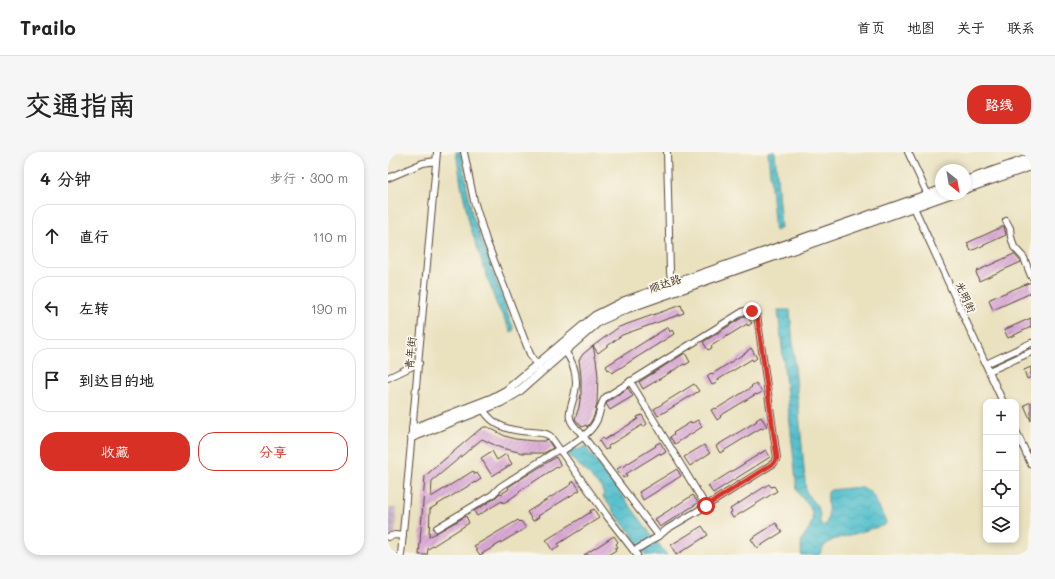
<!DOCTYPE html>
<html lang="zh">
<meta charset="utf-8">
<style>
body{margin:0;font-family:Mali,"LXGW WenKai TC",sans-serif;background:#f6f6f6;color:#222}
.controls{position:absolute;right:12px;bottom:12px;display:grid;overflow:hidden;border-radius:8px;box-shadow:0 2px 6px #0003}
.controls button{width:36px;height:36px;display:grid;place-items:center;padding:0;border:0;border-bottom:1px solid #e0e0e0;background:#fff;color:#222;font:20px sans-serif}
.compass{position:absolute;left:547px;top:12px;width:36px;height:36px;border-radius:50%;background:#fff;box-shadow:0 2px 6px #0003;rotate:149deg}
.stop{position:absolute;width:12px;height:12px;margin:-9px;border:3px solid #d93025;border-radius:50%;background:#fff}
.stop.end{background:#d93025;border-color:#fff;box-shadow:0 1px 4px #0008}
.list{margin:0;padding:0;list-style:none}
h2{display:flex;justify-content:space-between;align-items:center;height:52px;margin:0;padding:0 16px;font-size:17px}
h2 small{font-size:13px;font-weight:400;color:#767676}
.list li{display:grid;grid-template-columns:26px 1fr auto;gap:12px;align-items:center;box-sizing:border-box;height:64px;margin:0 8px 8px;padding:0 8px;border:1px solid #e0e0e0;border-radius:16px}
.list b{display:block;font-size:15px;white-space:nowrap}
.list em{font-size:13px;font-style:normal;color:#767676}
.actions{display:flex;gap:8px;padding:12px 16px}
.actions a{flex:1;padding:9px 0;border:1px solid #d93025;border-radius:16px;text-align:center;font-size:14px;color:#d93025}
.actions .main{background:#d93025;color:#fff}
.icon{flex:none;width:22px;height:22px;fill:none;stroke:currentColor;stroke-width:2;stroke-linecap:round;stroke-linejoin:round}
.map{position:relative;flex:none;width:643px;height:403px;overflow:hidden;border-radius:16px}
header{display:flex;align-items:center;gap:24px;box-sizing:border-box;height:56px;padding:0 20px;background:#fff;border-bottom:1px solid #e0e0e0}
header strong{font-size:19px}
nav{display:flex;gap:22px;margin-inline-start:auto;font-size:14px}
.intro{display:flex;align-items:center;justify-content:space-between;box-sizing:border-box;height:96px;padding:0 24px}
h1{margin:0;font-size:28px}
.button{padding:10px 18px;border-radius:16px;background:#d93025;color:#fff;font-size:14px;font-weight:700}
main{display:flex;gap:24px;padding:0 24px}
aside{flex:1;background:#fff;border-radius:16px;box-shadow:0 2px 6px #0003}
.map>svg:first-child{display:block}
.industrial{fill:url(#industrial-grid)}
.water{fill:url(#water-waves);stroke:#477576}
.building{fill:url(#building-hatch)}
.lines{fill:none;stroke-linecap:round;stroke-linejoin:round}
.minor-casing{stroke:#554536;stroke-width:8}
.major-casing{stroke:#554536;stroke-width:10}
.minor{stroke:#fff;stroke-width:6}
.major{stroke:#fff;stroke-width:8}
.route{stroke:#d93025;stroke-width:5}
.labels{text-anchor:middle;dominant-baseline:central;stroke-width:3.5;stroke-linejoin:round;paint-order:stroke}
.street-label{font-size:11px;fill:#3b2a1e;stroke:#fbf7ec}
</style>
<header>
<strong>Trailo</strong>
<nav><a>首页</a><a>地图</a><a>关于</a><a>联系</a></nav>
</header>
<div class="intro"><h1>交通指南</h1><a class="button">路线</a></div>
<main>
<aside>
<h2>4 分钟<small>步行 · 300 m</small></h2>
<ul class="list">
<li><svg class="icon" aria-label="ahead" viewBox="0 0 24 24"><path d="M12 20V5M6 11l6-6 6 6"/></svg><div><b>直行</b></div><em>110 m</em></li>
<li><svg class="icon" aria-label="left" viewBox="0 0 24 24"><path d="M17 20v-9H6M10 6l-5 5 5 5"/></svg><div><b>左转</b></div><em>190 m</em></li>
<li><svg class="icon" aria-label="arrive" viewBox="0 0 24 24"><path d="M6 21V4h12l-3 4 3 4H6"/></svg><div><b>到达目的地</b></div></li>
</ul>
<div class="actions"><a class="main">收藏</a><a>分享</a></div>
</aside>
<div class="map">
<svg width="643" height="403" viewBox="0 0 643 403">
<defs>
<pattern id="industrial-grid" width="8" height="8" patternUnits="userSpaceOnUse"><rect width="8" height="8" fill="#cebed1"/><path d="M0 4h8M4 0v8" fill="none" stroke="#b2a3b3"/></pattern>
<pattern id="water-waves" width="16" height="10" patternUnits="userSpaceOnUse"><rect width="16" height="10" fill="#53c0cd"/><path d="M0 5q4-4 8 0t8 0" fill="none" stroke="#469ca6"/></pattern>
<pattern id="building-hatch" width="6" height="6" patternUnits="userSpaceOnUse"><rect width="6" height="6" fill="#dbaad7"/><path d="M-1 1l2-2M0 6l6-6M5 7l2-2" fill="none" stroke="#b38bae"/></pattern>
</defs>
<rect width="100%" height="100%" fill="#fbf7ec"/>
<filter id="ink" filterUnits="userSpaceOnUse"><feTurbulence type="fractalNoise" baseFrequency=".025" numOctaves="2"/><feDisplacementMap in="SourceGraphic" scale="8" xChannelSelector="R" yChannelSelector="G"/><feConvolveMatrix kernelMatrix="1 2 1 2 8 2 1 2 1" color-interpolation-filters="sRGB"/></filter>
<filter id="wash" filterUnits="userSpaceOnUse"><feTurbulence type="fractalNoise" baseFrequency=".012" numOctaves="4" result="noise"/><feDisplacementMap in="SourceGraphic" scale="16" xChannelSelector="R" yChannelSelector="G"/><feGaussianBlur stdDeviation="0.9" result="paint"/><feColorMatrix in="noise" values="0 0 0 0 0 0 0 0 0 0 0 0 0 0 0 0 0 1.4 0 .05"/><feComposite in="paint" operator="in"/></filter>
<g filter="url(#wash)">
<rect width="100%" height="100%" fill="#eae1bf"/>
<path class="industrial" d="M 0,356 L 9,356 L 7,386 L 0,390 Z"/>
<g class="water">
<path d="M 68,0 L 73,0 L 84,62 L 126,178 L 123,180 L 108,151 L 82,74 L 73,32 Z"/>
<path d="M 380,0 L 387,0 L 393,76 L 387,79 Z"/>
<path d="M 390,158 L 402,158 L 418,339 C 425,355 433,349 432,371 L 436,374 C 444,366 438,351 440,340 L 443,338 C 484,333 481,333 498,370 L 497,373 L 445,388 L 437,393 L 431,403 L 413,403 C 414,398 412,391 414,387 C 419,379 426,372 424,361 C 422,351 413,348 409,338 Z"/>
<path d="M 197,294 L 279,403 L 258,403 L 246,388 L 244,381 L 238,376 L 215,345 L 216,342 L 212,333 C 205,331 204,324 198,319 C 191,313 185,310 180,301 L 188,296 L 190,298 Z"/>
</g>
<g id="blocks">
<g class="building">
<path d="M 616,74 L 618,83 L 583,99 L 579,91 Z"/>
<path d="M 626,102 L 633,110 L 591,129 L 588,120 L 589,119 Z"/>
<path d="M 643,130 L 643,141 L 605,158 L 601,149 L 602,147 Z"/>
<path d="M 293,153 L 296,161 L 234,183 L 210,201 L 205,194 L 231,175 Z"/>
<path d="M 357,164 L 359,164 L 364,171 L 360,174 L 359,172 L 323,194 L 324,196 L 320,198 L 315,190 Z"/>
<path d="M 643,166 L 643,175 L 620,186 L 616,178 Z"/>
<path d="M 280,175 L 282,180 L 284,178 L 286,182 L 224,221 L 221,217 L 220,218 L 218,214 Z"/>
<path d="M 205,194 L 207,203 L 206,204 L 208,207 L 210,224 L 209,251 L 206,264 L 202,271 L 199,275 L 198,273 L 194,275 L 187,267 L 191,255 L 193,241 L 193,225 L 191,208 L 195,202 Z"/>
<path d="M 363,196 L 369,206 L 365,209 L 364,207 L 328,229 L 329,231 L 324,233 L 319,224 L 323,221 L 324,222 L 359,200 L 359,199 Z"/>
<path d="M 297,201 L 302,210 L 297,213 L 296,212 L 255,237 L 251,230 Z"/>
<path d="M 643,215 L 643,225 L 639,227 L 636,218 Z"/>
<path d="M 368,231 L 374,240 L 369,243 L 368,242 L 332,264 L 333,265 L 329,268 L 323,258 L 327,256 L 328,257 L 364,235 L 363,234 Z"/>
<path d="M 306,232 L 311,239 L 270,264 L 266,257 Z"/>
<path d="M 240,236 L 245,244 L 222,258 L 218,252 L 219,250 Z"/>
<path d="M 643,250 L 643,269 L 636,253 Z"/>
<path d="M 254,263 L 259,272 L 255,275 L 254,273 L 220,294 L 221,296 L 217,298 L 211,289 L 215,286 L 216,288 L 250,267 L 249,265 Z"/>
<path d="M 373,265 L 379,274 L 374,277 L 373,276 L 332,301 L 328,294 L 369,269 L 368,268 Z"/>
<path d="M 310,268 L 314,275 L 287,292 L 282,285 L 286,282 L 285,281 L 303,270 L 304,271 Z"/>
<path d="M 96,275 L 100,275 L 117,284 L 127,287 L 146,289 L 156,289 L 159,287 L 165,296 L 156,301 L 135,301 L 113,296 L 94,287 L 44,329 L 43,345 L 85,319 L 87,322 L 89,321 L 93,327 L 87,331 L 87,330 L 42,357 L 41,385 L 78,364 L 81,371 L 40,397 L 39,403 L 31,403 L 37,324 L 91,278 Z"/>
<path d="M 272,290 L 278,300 L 273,303 L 272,301 L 238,322 L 239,324 L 235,326 L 229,317 L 234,314 L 234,315 L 268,294 L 267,293 Z"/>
<path d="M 316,293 L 322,301 L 302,314 L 296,305 Z"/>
<path d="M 378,298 L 382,305 L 325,341 L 320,334 Z"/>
<path d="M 104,299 L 109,308 L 118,302 L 124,312 L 104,324 L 93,306 Z"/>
<path d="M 168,305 L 173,314 L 170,316 L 169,315 L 131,339 L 132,340 L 119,349 L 115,351 L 114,349 L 89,364 L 86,359 L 106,347 L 112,341 L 113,342 L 121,337 L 120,335 Z"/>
<path d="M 289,317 L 293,324 L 255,348 L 251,340 Z"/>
<path d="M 186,329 L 192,338 L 150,364 L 151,365 L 145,369 L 139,360 L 184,332 L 183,331 Z"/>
<path d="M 381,332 L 383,335 L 386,334 L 389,339 L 345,366 L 342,361 L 344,360 L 342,357 Z"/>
<path d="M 305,343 L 310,351 L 272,375 L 267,367 Z"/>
<path d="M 206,357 L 211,366 L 170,392 L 171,394 L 164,398 L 158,388 L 203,360 L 202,359 Z"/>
<path d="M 130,368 L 132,370 L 133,369 L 138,376 L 92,403 L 86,394 Z"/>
<path d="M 388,371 L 394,380 L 369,396 L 363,387 Z"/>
<path d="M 314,374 L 320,383 L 288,403 L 283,393 Z"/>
<path d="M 226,384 L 230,390 L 228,392 L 230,395 L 227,396 L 228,398 L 220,403 L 196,403 Z"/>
</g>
</g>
</g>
<g filter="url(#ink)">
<use href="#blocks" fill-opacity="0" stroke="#554536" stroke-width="1"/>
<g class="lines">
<defs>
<g id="minor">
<path d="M 76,0 L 86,49 L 98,88 L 142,202 L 149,214"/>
<path d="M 279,0 L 282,120 L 284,132"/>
<path d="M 520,0 L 540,43"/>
<path d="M 0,26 L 35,11 L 48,9"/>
<path d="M 524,51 L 615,250"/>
<path d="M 618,69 L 622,76 L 623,85 L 626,95 L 636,106 L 643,124"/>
<path d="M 177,199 C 186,211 190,225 187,240 C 183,259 175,265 192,280 L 271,384 L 246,399"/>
<path d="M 598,212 L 643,191"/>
<path d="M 601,219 L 643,200"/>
<path d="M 0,226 L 31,211"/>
<path d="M 242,229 L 318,354 L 279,377 L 271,384"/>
<path d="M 95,257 C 106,276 124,279 144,280 C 151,281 156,280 162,284 L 219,364 L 249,403"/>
<path d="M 628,279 L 643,312"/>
<path d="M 173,300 C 185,291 202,283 209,268 C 213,260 211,252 218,245 L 356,159 L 364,159 L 369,163 L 389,306 L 386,311 L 318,354"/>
<path d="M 49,376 L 104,343 L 112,335 L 171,297"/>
<path d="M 0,385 L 7,383 L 15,384"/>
<path d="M 13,403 L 49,0"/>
</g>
<g id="major">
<path d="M 577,29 L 643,6"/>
<path d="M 577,37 L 643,14"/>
<path d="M 25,277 L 103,247 L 118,239 L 207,164 L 237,149 L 553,38"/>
<path d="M 24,285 L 113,250 L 130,240 L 211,169 L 240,156 L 562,42"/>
</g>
</defs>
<use href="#minor" class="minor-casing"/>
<use href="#major" class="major-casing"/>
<use href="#minor" class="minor"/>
<use href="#major" class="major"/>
</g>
</g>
<g class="lines" filter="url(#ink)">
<path class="route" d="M 318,354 L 386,311 L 389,306 L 369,163 L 364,159"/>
</g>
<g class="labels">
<g class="street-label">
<text transform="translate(277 131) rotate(-19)">顺达路</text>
<text transform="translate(578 145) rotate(66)">光明街</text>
<text transform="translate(22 201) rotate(-85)">青年街</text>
</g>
</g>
</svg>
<div class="controls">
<button>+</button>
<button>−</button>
<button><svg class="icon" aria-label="locate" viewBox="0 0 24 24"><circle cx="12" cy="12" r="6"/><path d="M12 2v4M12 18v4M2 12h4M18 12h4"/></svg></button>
<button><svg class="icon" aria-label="layers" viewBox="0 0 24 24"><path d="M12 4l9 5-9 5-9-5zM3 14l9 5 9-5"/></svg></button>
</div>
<svg class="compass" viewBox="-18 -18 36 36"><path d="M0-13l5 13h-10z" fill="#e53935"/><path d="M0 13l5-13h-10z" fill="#767676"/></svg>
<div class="stop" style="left:318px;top:354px"></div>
<div class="stop end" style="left:364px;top:159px"></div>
</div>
</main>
